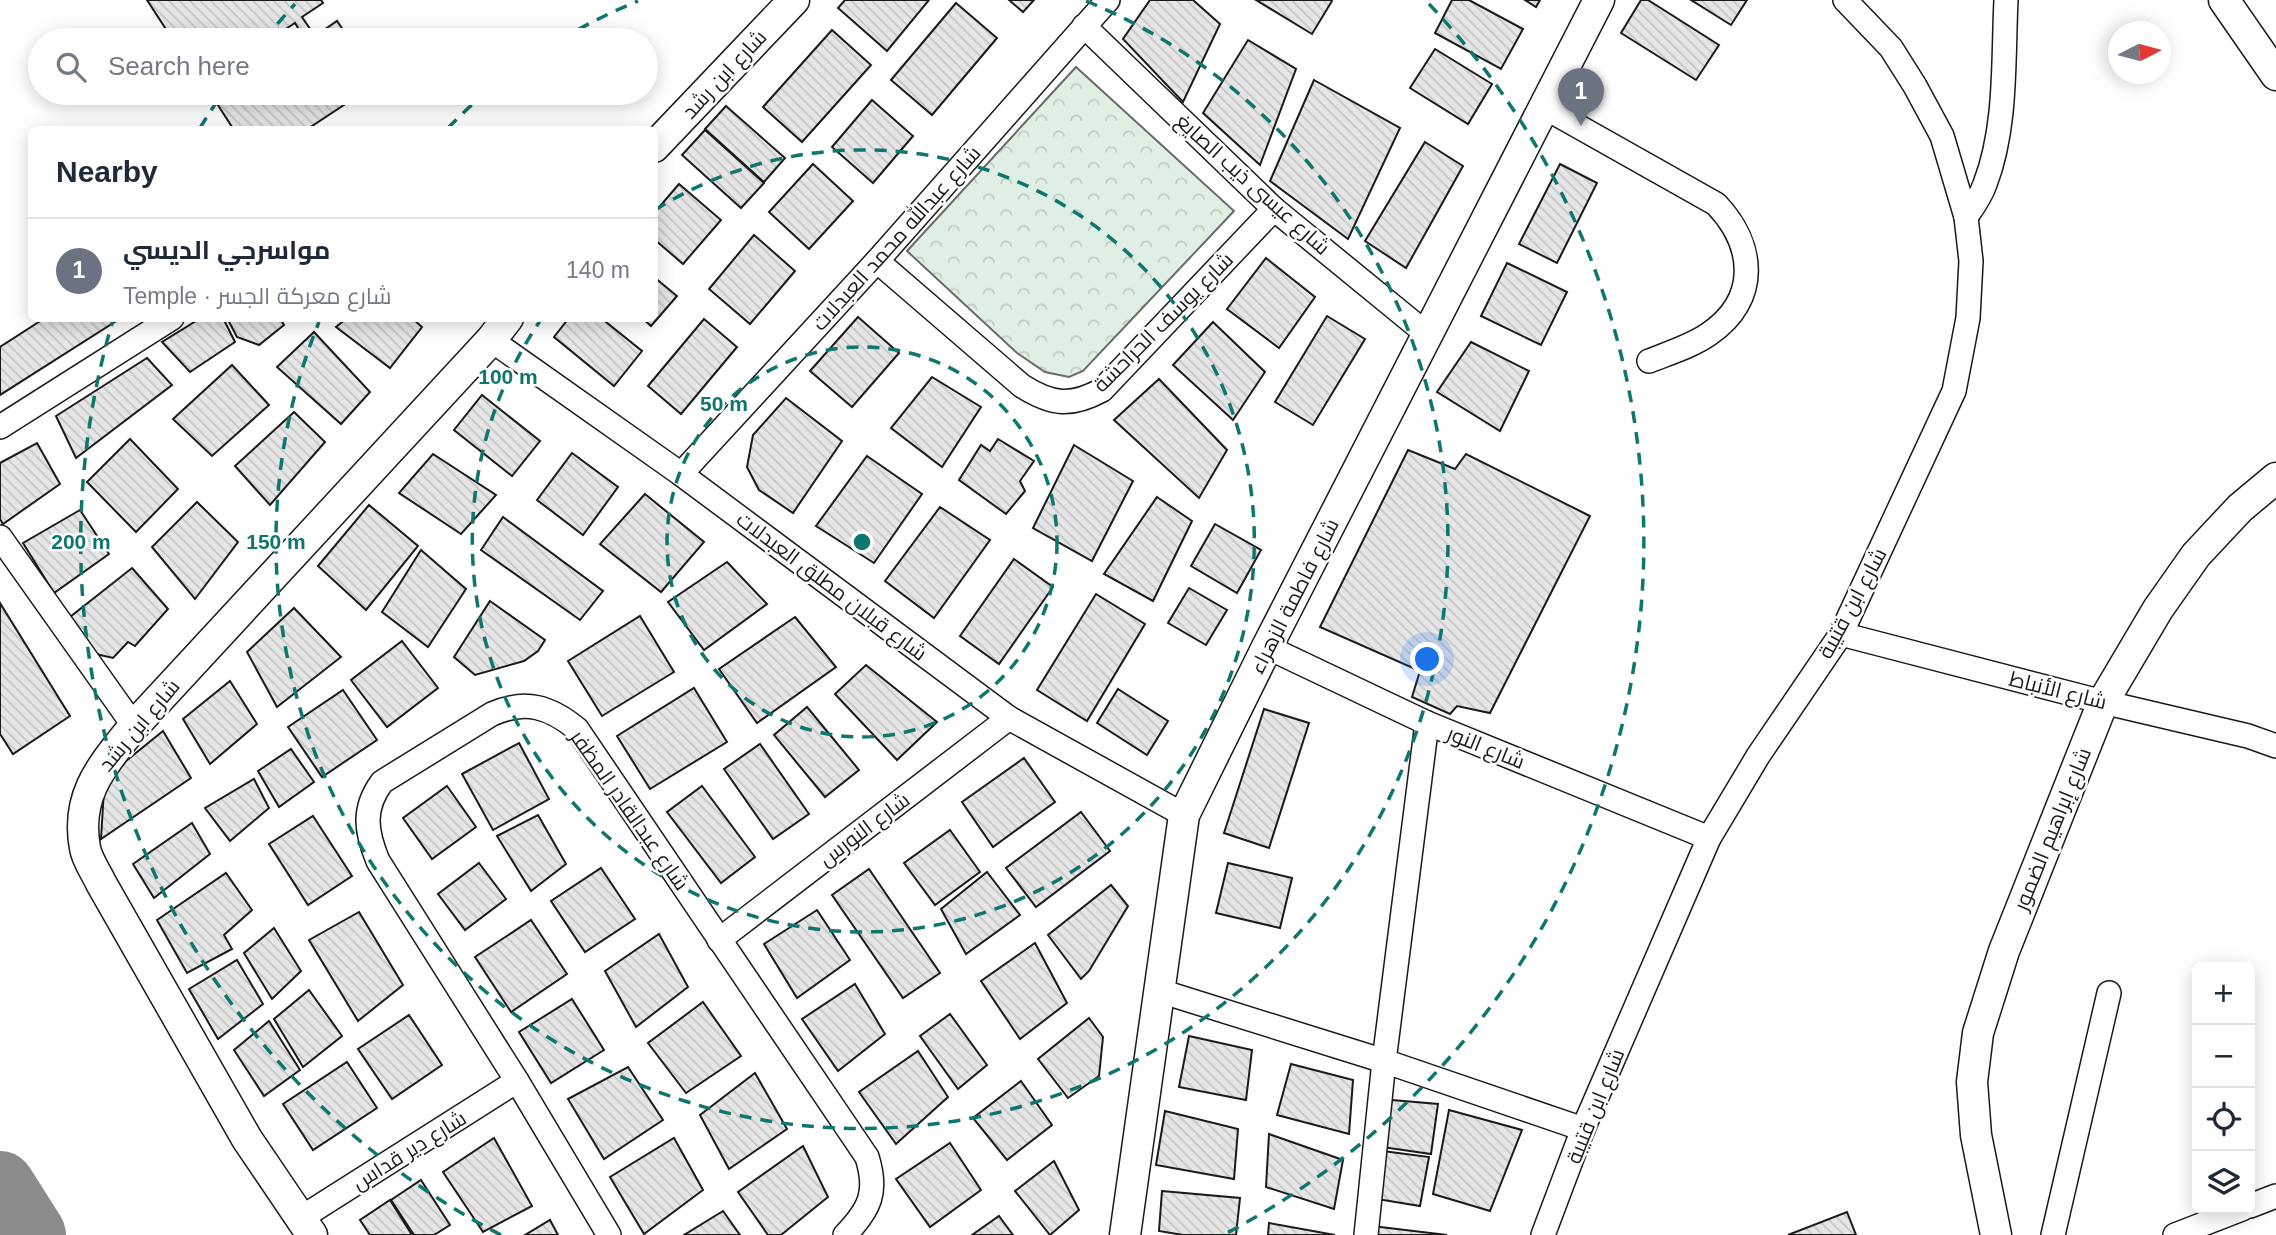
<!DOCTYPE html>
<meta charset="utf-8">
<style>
body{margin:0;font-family:Arial,Cairo,sans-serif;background:#f2f2f3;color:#1f2937}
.controls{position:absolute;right:21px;bottom:21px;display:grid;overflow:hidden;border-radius:10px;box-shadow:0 4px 18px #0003}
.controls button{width:63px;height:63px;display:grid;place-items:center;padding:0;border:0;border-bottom:2px solid #e0e1e3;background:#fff;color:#1f2937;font:35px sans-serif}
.compass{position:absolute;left:2108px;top:21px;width:63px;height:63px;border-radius:50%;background:#fff;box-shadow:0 4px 18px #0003;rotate:84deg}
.you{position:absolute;left:1428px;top:660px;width:24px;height:24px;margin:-18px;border:5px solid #fff;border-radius:50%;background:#1a73e8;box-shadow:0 0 0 10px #1a73e833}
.badge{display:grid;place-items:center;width:46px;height:46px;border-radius:50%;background:#c62828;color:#fff;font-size:23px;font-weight:700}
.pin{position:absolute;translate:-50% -58px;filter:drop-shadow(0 2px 4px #0008)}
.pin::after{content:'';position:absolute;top:37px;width:24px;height:21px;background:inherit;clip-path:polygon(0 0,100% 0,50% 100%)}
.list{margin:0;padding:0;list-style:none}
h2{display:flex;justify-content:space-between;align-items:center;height:91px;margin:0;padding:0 28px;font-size:30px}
h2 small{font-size:23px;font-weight:400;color:#747a83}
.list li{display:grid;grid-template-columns:46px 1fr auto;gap:21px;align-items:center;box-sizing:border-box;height:105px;padding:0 28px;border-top:2px solid #e0e1e3}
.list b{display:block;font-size:26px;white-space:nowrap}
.list p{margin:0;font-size:23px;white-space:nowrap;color:#747a83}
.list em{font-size:23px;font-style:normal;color:#747a83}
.icon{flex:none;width:38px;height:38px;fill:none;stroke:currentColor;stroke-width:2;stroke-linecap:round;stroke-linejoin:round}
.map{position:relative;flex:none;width:2276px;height:1235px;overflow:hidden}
.search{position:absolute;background:#fff;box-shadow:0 4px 18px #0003;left:28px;top:28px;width:630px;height:77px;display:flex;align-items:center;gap:18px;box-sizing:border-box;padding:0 24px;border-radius:38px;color:#747a83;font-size:26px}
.panel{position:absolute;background:#fff;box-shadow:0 4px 18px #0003;left:28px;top:126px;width:630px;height:196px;border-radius:10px}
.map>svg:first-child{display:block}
.park{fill:url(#park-crowns);stroke:#6a6a6a;stroke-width:2}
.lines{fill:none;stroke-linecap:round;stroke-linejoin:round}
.taxiway{stroke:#8c8c8c;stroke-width:70}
.building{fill:url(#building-back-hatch);stroke:#1a1a1a;stroke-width:2}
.minor-casing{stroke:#1a1a1a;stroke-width:26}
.tertiary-casing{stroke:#1a1a1a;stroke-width:33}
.minor{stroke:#fff;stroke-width:23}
.tertiary{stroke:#fff;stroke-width:30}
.ring{fill:none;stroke:#0f766e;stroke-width:3.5;stroke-dasharray:12 9}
.labels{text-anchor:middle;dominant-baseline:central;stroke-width:5;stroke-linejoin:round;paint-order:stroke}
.street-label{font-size:21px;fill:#1a1a1a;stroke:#fff}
.centre{fill:#0f766e;stroke:#fff;stroke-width:3.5}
.ring-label{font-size:21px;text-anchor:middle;font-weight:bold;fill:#0f766e;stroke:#fff;stroke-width:5;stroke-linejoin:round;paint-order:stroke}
</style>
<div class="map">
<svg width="2276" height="1235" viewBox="0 0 2276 1235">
<defs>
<pattern id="park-crowns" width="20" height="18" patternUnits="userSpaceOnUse" patternTransform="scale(1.75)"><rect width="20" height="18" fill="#e0efe3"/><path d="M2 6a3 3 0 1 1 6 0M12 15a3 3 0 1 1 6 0" fill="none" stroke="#c0ccc2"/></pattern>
<pattern id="building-back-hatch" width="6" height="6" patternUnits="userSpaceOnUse" patternTransform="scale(1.75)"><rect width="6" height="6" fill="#e6e6e6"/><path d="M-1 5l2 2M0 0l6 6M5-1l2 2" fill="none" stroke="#c5c5c5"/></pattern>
</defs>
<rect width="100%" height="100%" fill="#fff"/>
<path class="park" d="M 1076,67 L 1234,211 L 1083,371 L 1069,377 L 1045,372 L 1017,353 L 907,251 Z"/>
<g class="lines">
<path class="taxiway" d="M 0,1186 L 31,1235"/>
</g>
<g class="building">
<path d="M 147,0 L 321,0 L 323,3 L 302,17 L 315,36 L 337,21 L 350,40 L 305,40 L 295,23 L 269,40 L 173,40 Z"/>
<path d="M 845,0 L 929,0 L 887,51 L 838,8 Z"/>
<path d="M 1009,0 L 1034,0 L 1023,12 Z"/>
<path d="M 1150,0 L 1193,0 L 1220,24 L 1183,102 L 1123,39 Z"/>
<path d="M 1256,0 L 1331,0 L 1332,1 L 1312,34 Z"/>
<path d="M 1452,0 L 1469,0 L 1523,29 L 1501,69 L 1435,33 Z"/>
<path d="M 1525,0 L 1540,0 L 1536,7 Z"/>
<path d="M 1641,0 L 1648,0 L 1719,45 L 1696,80 L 1621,33 Z"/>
<path d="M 1691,0 L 1747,0 L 1731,25 Z"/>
<path d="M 956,3 L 997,38 L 932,115 L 891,80 Z"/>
<path d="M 832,30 L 871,65 L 802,142 L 763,107 Z"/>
<path d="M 1248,40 L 1296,69 L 1260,165 L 1203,113 Z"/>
<path d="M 1435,49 L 1492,84 L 1468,124 L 1410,88 Z"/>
<path d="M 1314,80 L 1400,128 L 1348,239 L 1270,181 Z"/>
<path d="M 230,93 L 362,93 L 306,130 L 234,130 L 216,102 Z"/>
<path d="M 872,100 L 913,136 L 873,183 L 832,147 Z"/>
<path d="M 726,106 L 785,158 L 764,182 L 705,129 Z"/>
<path d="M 705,130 L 764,183 L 741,208 L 682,155 Z"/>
<path d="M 1425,142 L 1463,166 L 1406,268 L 1365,241 Z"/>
<path d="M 813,164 L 853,201 L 809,249 L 769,212 Z"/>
<path d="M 1560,164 L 1597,183 L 1557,263 L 1519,244 Z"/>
<path d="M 679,184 L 721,220 L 683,264 L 654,239 L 654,213 Z"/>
<path d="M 754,235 L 795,271 L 750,324 L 709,289 Z"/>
<path d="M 1266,258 L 1315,297 L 1279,348 L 1227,309 Z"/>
<path d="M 1507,263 L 1567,292 L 1541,345 L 1481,316 Z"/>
<path d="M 654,277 L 677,296 L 651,326 L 642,318 L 654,318 Z"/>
<path d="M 1327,316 L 1365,339 L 1313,425 L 1275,402 Z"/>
<path d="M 858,317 L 899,353 L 852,407 L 810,371 Z"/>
<path d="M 45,318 L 121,318 L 0,395 L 0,347 Z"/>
<path d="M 201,318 L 223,318 L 235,342 L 190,372 L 162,342 Z"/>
<path d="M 227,318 L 280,318 L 284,325 L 259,345 L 237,337 Z"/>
<path d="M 347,318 L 412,318 L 422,327 L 390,368 L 336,327 Z"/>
<path d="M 569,318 L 601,318 L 642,351 L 614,386 L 554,337 Z"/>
<path d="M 704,319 L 737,347 L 681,414 L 648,386 Z"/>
<path d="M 1213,322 L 1265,372 L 1233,420 L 1173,365 Z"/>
<path d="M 314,332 L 370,392 L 341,424 L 277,367 Z"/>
<path d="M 1471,342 L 1529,371 L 1500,431 L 1437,392 Z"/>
<path d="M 147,358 L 172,385 L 76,458 L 56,416 Z"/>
<path d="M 232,365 L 269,405 L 212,456 L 173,419 Z"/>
<path d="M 932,377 L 981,407 L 942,467 L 891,428 Z"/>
<path d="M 1159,379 L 1227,450 L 1199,498 L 1114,420 Z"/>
<path d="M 482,395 L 540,441 L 512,476 L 454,430 Z"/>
<path d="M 786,398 L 842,441 L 793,513 L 759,490 L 747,467 L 753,435 Z"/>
<path d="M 294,412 L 325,442 L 270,505 L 235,466 Z"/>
<path d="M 130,439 L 178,489 L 136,532 L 87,482 Z"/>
<path d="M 998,439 L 1034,461 L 1020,481 L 1025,491 L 1006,514 L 959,480 L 981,445 L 990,451 Z"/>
<path d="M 37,443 L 60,484 L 3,524 L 0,519 L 0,463 Z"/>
<path d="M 1074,445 L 1133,481 L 1092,561 L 1033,528 Z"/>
<path d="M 1408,450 L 1455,469 L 1466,454 L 1590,516 L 1490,713 L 1457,706 L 1450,714 L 1412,697 L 1420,671 L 1320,627 Z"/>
<path d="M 572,453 L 618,487 L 583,535 L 537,500 Z"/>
<path d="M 433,454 L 496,495 L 461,534 L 399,493 Z"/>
<path d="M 867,456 L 922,494 L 874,563 L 816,526 Z"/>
<path d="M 645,494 L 704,542 L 661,592 L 600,544 Z"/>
<path d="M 1157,497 L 1192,521 L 1153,601 L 1104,574 Z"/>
<path d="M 197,502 L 238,542 L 195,599 L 152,547 Z"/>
<path d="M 369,505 L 418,546 L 366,610 L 318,566 Z"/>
<path d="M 940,507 L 990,540 L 934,618 L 885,581 Z"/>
<path d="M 80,510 L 109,554 L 54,593 L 23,543 Z"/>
<path d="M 503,517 L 603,591 L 580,620 L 481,550 Z"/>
<path d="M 1215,524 L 1261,550 L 1237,593 L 1191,566 Z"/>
<path d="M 421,550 L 466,589 L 428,647 L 382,612 Z"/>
<path d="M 1014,559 L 1053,587 L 999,664 L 960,636 Z"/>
<path d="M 727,562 L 767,604 L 704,650 L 668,602 Z"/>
<path d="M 132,568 L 168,609 L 135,646 L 128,642 L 113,658 L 96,654 L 70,617 Z"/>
<path d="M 1189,588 L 1227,610 L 1206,645 L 1168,623 Z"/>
<path d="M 1096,594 L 1145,624 L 1087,721 L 1037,690 Z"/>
<path d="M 490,601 L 545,640 L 538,651 L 524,661 L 475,675 L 454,657 Z"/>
<path d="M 0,603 L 70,716 L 13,754 L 0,734 Z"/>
<path d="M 294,608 L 341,657 L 277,707 L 247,652 Z"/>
<path d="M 640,616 L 674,672 L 602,716 L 568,661 Z"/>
<path d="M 795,617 L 836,667 L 757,723 L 719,669 Z"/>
<path d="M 402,641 L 438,688 L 387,727 L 351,680 Z"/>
<path d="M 866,665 L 937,722 L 897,760 L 835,694 Z"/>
<path d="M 230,681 L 257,724 L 210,764 L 183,719 Z"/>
<path d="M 694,688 L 727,742 L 650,789 L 617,736 Z"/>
<path d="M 1118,689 L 1168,721 L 1147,755 L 1097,723 Z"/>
<path d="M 343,690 L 377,740 L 322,777 L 288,727 Z"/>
<path d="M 807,707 L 859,770 L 825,797 L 774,735 Z"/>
<path d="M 1264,709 L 1309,723 L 1269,848 L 1224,833 Z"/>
<path d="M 163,731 L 191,778 L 101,839 L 104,789 L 126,761 Z"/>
<path d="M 519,743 L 549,799 L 493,830 L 462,774 Z"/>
<path d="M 760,744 L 809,814 L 773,839 L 724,769 Z"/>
<path d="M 291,749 L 314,782 L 279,807 L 258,771 Z"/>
<path d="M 1024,758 L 1055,802 L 993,847 L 962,802 Z"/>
<path d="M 254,779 L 269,808 L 230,841 L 205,808 Z"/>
<path d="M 447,786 L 476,827 L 432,859 L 403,818 Z"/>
<path d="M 702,786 L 755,857 L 721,883 L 667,812 Z"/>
<path d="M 1081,812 L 1110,851 L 1036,907 L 1006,868 Z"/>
<path d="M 538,815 L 566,864 L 531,891 L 497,836 Z"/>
<path d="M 313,816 L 352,876 L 308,905 L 269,844 Z"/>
<path d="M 192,823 L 210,854 L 154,898 L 133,864 Z"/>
<path d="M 950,830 L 980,872 L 935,905 L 904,863 Z"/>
<path d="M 479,863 L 506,899 L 465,930 L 438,894 Z"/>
<path d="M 1228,863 L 1292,878 L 1280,928 L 1216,913 Z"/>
<path d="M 601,868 L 635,919 L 585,952 L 551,901 Z"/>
<path d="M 869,869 L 940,973 L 903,998 L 832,895 Z"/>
<path d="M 987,872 L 1020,915 L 966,954 L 941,909 Z"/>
<path d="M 226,873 L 252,910 L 224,935 L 232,949 L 187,973 L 157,920 Z"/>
<path d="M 1111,885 L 1128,906 L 1089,971 L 1081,979 L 1048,935 Z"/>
<path d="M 817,910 L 850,960 L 797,998 L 764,944 Z"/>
<path d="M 359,912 L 403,985 L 358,1021 L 309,940 Z"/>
<path d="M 531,920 L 567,974 L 511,1012 L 475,957 Z"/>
<path d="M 274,928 L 301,971 L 272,999 L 244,953 Z"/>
<path d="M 659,934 L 688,987 L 636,1027 L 605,971 Z"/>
<path d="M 1035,943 L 1067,1003 L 1020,1039 L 981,981 Z"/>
<path d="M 237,960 L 263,1004 L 218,1039 L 189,989 Z"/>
<path d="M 855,984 L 885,1034 L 838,1071 L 802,1019 Z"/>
<path d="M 309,990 L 342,1036 L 303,1067 L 274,1019 Z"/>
<path d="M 572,999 L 604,1050 L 551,1083 L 519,1032 Z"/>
<path d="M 703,1002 L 741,1056 L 686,1093 L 648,1043 Z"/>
<path d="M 950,1014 L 987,1065 L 958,1089 L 920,1036 Z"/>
<path d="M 409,1015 L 442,1065 L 392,1099 L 358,1049 Z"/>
<path d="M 1089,1018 L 1103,1037 L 1099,1076 L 1068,1098 L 1038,1059 Z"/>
<path d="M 269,1021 L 300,1070 L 264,1096 L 234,1050 Z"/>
<path d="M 1189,1036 L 1252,1050 L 1246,1100 L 1179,1087 Z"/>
<path d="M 918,1051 L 948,1097 L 896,1144 L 859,1092 Z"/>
<path d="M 347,1062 L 377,1108 L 313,1150 L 283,1104 Z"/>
<path d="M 1291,1064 L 1353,1080 L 1349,1134 L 1277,1115 Z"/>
<path d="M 628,1067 L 663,1120 L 604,1159 L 568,1099 Z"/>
<path d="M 755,1073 L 787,1129 L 729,1169 L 700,1115 Z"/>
<path d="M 1021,1081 L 1052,1125 L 1007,1160 L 973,1118 Z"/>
<path d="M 1392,1100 L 1438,1104 L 1431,1154 L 1382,1147 Z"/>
<path d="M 1449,1110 L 1522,1130 L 1490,1211 L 1433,1194 Z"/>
<path d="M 1165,1111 L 1238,1129 L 1234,1179 L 1156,1165 Z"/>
<path d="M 1269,1134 L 1343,1160 L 1334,1209 L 1266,1187 Z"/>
<path d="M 494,1138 L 532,1206 L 483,1232 L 443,1172 Z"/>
<path d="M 674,1138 L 703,1190 L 644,1234 L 610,1177 Z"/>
<path d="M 950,1143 L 981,1190 L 930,1227 L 896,1179 Z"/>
<path d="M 803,1146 L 828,1197 L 781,1235 L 768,1235 L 738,1192 Z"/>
<path d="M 1383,1151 L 1429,1157 L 1420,1206 L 1377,1199 Z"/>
<path d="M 1054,1161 L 1079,1210 L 1050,1235 L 1015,1191 Z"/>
<path d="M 421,1180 L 450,1225 L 434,1235 L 414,1235 L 391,1200 Z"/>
<path d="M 1162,1191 L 1240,1198 L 1236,1235 L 1183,1235 L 1159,1231 Z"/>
<path d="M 390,1200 L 412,1235 L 370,1235 L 360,1220 Z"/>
<path d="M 723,1211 L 740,1235 L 684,1235 Z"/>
<path d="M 1847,1212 L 1856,1235 L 1788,1235 Z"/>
<path d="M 999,1216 L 1013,1235 L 972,1235 Z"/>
<path d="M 550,1220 L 558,1235 L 525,1235 Z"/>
<path d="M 1269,1223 L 1335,1235 L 1268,1235 Z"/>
<path d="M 1372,1226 L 1447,1235 L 1371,1235 Z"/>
</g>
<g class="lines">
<defs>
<g id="minor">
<path d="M 1084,26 L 1274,209 L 1428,335"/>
<path d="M 1542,106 L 1716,204 C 1755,245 1760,299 1709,334 C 1692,346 1669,353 1649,361"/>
<path d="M 1966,217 C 1973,207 1981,196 1985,184 C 2007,127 2003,60 2006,0"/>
<path d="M 877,261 L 1022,386 C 1052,405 1071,407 1102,390 L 1274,209"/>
<path d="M 491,340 L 681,474 L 1009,718 L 1184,815"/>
<path d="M 0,427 L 172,318"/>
<path d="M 681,474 L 877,261 L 1108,0"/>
<path d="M 0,537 L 134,726"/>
<path d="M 1841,634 L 2103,702 L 2248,736 L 2276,746"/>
<path d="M 1267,647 L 1427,723 L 1709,838"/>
<path d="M 719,940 L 1009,718"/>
<path d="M 1160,991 L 1384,1061 L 1583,1129"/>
<path d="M 2250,1206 L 2276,1196"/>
<path d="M 301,1218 L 517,1081"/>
<path d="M 609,1235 L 517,1081 L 378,861 C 366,832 362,809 382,782 L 492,714 C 526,699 550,707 577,729 L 867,1157 C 878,1192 870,1209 845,1235"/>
<path d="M 1366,1235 L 1384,1061 L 1427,723"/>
<path d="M 1543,1235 L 1583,1129 L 1709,838 L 1758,756 L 1841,634 L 1954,391 L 1968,318 L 1971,261 L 1966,217 L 1942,136 L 1915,86 L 1891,48 L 1845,0"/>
<path d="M 2053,1235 L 2109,993"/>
<path d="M 2175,1235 L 2242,1209"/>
</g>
<g id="tertiary">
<path d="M 2224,0 L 2276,75"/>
<path d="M 654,147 L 794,0"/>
<path d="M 312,1235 L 247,1139 L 101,883 C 96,872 87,860 85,848 C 75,794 103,765 134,726 L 491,340 L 508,318"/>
<path d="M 1125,1235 L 1184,815 L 1267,647 L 1599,0"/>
<path d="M 1996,1235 L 1976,1135 L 1972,1082 L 1978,1033 L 2004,951 L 2103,702 L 2158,609 L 2196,555 L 2240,508 L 2276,478"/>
</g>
</defs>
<use href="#minor" class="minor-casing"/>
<use href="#tertiary" class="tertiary-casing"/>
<use href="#minor" class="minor"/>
<use href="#tertiary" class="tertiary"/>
</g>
<g class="ring">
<circle cx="862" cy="542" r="195"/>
<path d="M655 210A391 391 0 1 1 540 321"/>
<path d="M448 128A586 586 0 0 1 485 93M560 40A586 586 0 0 1 638 1M1086 1A586 586 0 1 1 319 322"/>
<path d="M501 1235A781 781 0 0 1 113 320M200 128A781 781 0 0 1 222 94M264 40A781 781 0 0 1 295 4M1429 4A781 781 0 0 1 1223 1235"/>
</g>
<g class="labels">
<g class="street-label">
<text transform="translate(724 74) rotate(-47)">شارع ابن رشد</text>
<text transform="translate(1253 184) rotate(42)">شارع عيسى ذيب الصايغ</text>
<text transform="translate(896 238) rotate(-48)">شارع عبدالله محمد العبدلات</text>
<text transform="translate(1163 322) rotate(-45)">شارع يوسف الحراحشة</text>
<text transform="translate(832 586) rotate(37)">شارع قبلان مطلق العبدلات</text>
<text transform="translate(1294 596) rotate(-63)">شارع فاطمة الزهراء</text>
<text transform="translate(1852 603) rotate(-62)">شارع ابن قتيبة</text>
<text transform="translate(2058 690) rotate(14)">شارع الأنباط</text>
<text transform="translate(139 725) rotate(-50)">شارع ابن رشد</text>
<text transform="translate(1486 747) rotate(22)">شارع النور</text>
<text transform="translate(630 810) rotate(55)">شارع عبدالقادر المظفر</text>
<text transform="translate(864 829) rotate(-37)">شارع النورس</text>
<text transform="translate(2052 829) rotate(-68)">شارع إبراهيم الضمور</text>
<text transform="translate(1595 1106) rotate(-68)">شارع ابن قتيبة</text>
<text transform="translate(409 1150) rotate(-32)">شارع دير قداس</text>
</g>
</g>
<circle cx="862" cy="542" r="10" class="centre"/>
<g class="ring-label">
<text x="508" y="384">100 m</text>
<text x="724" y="411">50 m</text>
<text x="81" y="549">200 m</text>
<text x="276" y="549">150 m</text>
</g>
</svg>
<div class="controls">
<button>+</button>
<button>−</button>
<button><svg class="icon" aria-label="locate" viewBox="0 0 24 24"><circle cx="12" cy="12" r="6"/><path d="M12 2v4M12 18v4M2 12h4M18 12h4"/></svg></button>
<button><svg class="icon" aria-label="layers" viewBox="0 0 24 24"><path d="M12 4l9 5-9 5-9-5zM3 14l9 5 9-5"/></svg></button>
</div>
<svg class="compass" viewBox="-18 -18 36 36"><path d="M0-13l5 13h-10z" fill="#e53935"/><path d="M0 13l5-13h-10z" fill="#747a83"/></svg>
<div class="you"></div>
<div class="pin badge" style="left:1581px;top:126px;background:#6b7280">1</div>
<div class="search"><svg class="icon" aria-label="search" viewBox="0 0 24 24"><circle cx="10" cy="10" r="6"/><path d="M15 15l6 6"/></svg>Search here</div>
<section class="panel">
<h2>Nearby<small></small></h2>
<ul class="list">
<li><span class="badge" style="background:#6b7280">1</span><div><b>مواسرجي الديسي</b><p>Temple · شارع معركة الجسر</p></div><em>140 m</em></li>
</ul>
</section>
</div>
